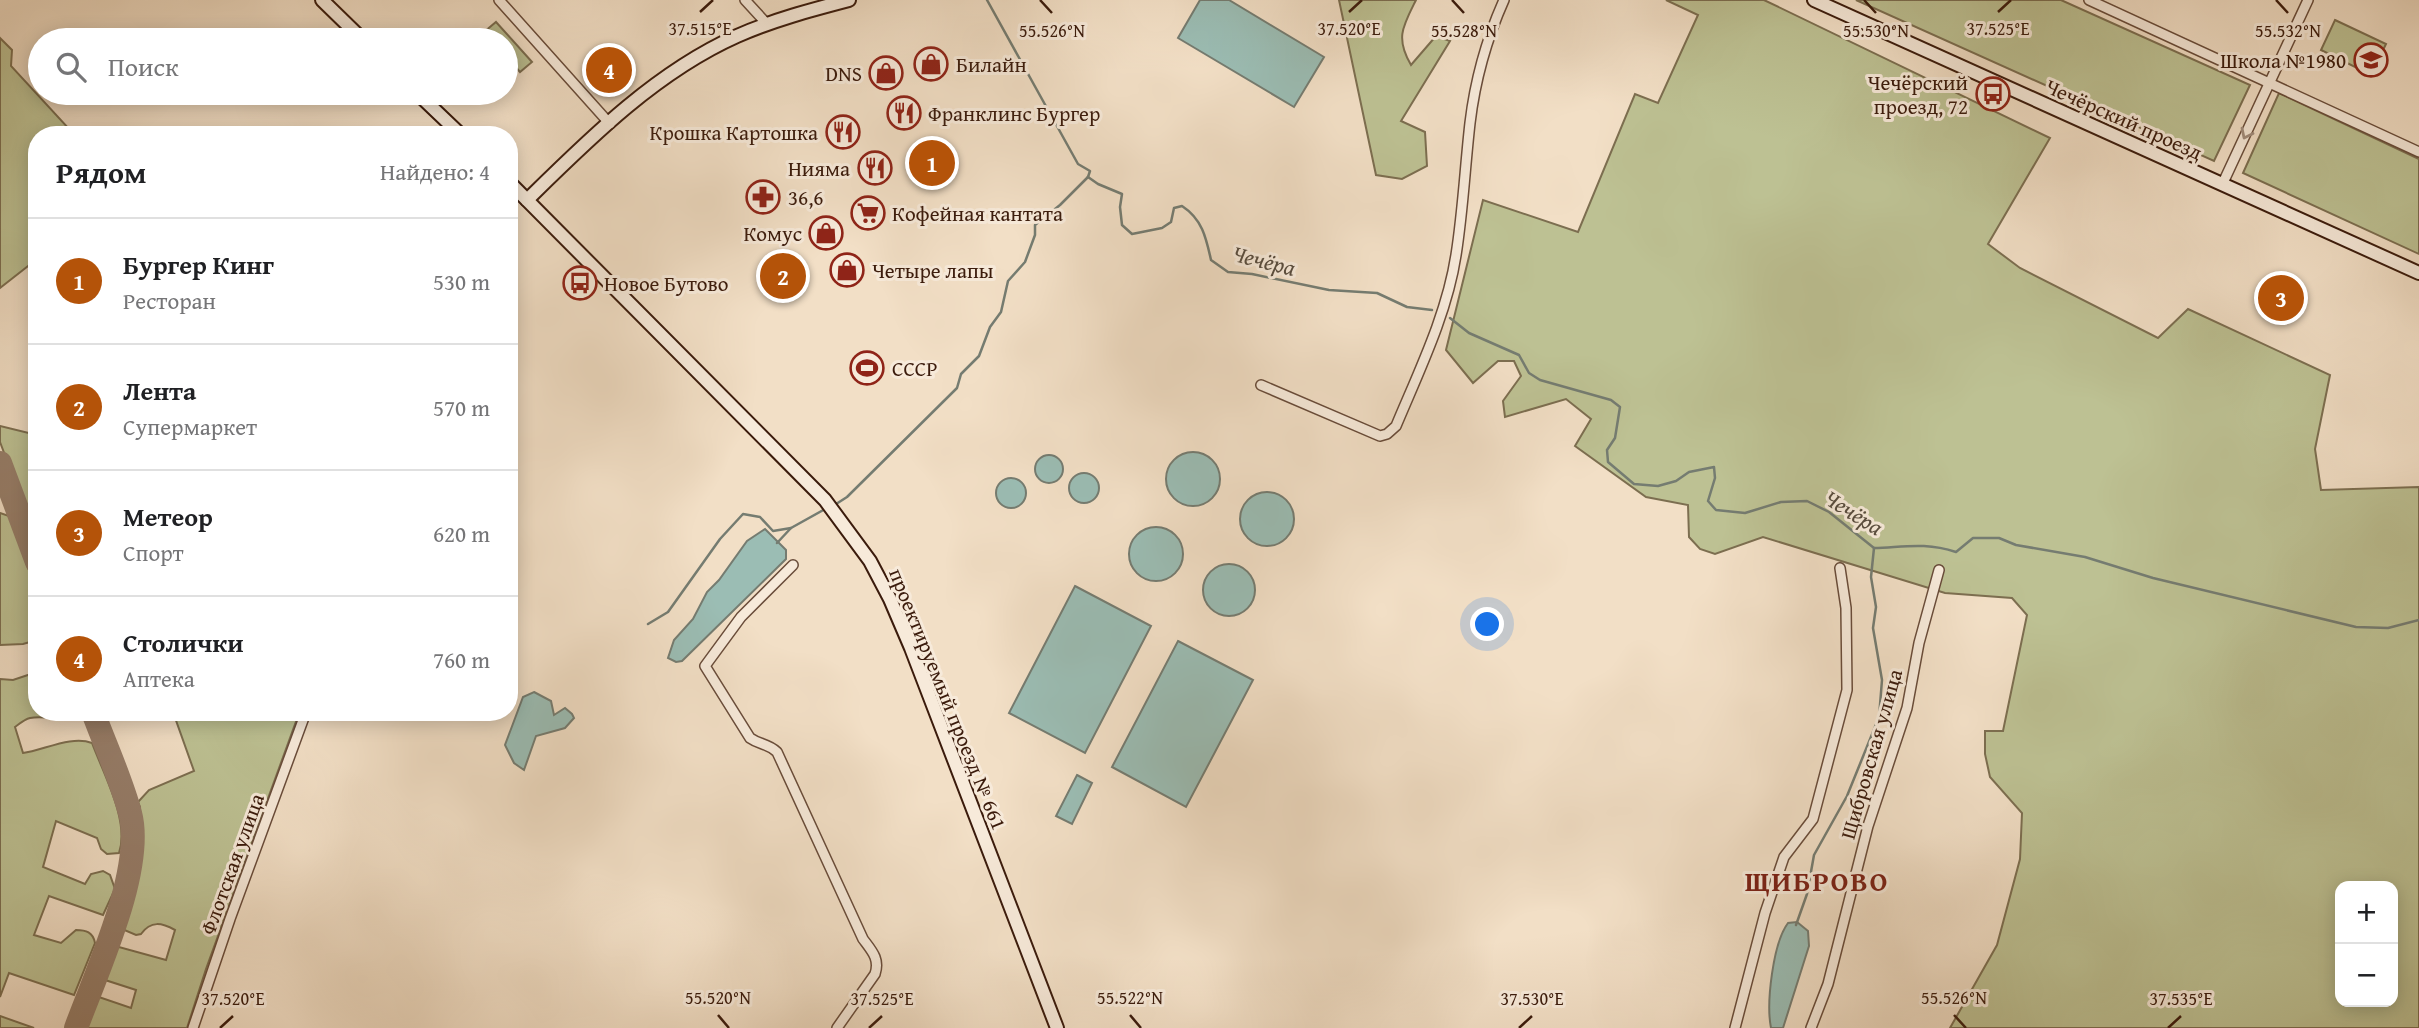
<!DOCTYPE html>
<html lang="ru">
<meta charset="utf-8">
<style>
body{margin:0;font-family:"Gentium Book Plus",serif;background:#f2f2f2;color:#202124}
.controls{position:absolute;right:21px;bottom:21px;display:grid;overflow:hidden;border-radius:14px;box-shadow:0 4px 18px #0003}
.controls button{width:63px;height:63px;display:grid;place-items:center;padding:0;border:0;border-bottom:2px solid #e0e0e0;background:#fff;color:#202124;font:35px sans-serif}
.you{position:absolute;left:1488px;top:625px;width:24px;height:24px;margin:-18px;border:5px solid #fff;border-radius:50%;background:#1a73e8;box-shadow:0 0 0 10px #1a73e833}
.badge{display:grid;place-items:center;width:46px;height:46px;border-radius:50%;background:#b45309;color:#fff;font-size:23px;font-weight:700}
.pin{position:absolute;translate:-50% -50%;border:4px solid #fff;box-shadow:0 2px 7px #0006}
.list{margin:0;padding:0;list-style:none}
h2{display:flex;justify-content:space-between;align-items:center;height:91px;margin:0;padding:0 28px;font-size:30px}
h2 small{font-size:23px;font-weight:400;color:#757577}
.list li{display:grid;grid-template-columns:46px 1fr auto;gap:21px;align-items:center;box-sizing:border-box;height:126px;padding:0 28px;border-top:2px solid #e0e0e0}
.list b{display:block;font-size:26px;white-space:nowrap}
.list p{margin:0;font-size:23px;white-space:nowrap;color:#757577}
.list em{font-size:23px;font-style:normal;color:#757577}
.icon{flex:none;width:38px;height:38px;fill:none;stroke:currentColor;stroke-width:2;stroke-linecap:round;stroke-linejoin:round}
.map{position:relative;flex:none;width:2419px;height:1028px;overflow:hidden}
.search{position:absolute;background:#fff;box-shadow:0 4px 18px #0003;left:28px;top:28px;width:490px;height:77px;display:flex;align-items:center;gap:18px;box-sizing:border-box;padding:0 24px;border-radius:38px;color:#757577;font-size:26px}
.panel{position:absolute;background:#fff;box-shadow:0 4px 18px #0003;left:28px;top:126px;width:490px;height:595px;border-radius:28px}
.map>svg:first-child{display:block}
.green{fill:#bdc193;stroke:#7c6e50;stroke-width:2;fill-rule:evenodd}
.water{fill:#9bbdb4;stroke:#757c71;stroke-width:2}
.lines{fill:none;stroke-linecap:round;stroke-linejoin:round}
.stream{stroke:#757c71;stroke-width:2.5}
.taxiway{stroke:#967d69;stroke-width:24}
.minor-casing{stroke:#694c3a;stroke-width:12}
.secondary-casing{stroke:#3b1b0c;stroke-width:16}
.minor{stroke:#f7eada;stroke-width:9}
.secondary{stroke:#f7eada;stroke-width:12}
.oneway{stroke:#a28d7d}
.ticks{fill:none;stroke:#3b1b0c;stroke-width:2.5}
.labels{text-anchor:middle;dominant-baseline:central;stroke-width:6;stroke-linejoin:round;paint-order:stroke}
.poi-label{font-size:21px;fill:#3b1b0c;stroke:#f7eada;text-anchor:start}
.street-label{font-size:21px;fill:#3b1b0c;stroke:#f7eada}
.water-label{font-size:23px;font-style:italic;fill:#584c3e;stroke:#f7eada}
.district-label{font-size:28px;font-weight:bold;letter-spacing:2px;fill:#7a1f14;stroke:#f7eada}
.ticks-label{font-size:18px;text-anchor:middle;fill:#3b1b0c;stroke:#f7eada;stroke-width:6;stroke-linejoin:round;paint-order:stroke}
</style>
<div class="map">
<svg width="2419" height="1028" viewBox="0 0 2419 1028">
<rect width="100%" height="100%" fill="#f2dfc6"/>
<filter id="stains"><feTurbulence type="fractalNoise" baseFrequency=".00286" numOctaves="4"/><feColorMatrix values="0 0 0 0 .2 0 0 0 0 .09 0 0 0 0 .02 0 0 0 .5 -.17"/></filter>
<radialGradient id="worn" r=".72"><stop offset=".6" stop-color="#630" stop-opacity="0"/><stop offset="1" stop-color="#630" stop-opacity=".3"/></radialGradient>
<g class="green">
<path d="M 1339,0 L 1416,0 C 1403,26 1395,38 1411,65 L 1436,36 L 1450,41 L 1401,121 L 1425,132 L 1427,166 L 1402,179 L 1376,175 Z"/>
<path d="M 1666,0 L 1764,0 L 2050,138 L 1988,244 L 2020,268 L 2158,338 L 2188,309 L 2330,375 L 2315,449 L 2321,490 L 2419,487 L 2419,1028 L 1950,1028 L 1997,945 L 2020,859 L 2022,813 L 1990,777 L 1985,754 L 1985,731 L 2003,731 L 2027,615 L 2012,598 L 1945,593 L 1763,537 L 1715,554 L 1700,549 L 1689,537 L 1688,505 L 1646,497 L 1575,446 L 1591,419 L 1566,399 L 1505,417 L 1503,401 L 1521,376 L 1514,361 L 1498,361 L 1473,383 L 1446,350 L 1483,200 L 1578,232 L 1635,94 L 1658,103 L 1698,15 ZM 2340,886 L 2393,886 L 2393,1002 L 2340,1002 Z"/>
<path d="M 1856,0 L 2061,0 L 2250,85 L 2214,161 Z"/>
<path d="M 2335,20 L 2386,44 L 2371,75 L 2321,50 Z"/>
<path d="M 496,22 L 532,62 L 520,72 L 506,56 L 506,40 L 492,40 L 484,32 Z"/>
<path d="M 0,38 L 12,50 L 11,66 L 71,131 L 65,135 L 37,135 L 37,154 L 33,156 L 37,160 L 37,259 L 0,288 Z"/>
<path d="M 2279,93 L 2419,159 L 2419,254 L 2243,173 Z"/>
<path d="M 0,426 L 37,435 L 37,509 L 31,509 L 23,503 L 0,442 Z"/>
<path d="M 0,513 L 9,516 L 37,592 L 37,640 L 23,644 L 0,645 Z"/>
<path d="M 37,672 L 37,712 L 70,712 C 57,722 44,715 30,718 C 25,719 19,724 15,727 L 23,753 C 44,750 72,735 92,743 C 103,773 130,821 119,853 L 107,854 L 101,849 L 97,838 L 56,821 L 43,867 L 85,884 L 91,874 L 103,871 L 110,875 L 115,889 L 103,915 L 49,896 L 34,935 L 61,943 L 76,930 C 86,930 93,932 95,943 L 74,995 L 9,973 L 0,997 L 0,679 L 13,680 Z"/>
<path d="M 173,712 L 290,712 L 298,716 L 206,969 L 187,1028 L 84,1028 L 96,996 L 131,1008 L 136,990 L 102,979 L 110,950 L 119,947 L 166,960 L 175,930 C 162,923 151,920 141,934 L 136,935 L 122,929 L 121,925 C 123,912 130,901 134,888 C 142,861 141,837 137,810 L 140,807 L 138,802 L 149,790 L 194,771 Z"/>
<path d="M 0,1016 L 34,1028 L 0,1028 Z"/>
</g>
<g class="water">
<path d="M 1200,0 L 1229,0 L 1324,57 L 1294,107 L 1178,38 Z"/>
<circle cx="1193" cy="479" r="27"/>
<circle cx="1049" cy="469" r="14"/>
<circle cx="1084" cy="488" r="15"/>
<circle cx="1011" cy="493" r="15"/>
<circle cx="1267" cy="519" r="27"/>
<circle cx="1156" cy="554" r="27"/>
<path d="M 765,529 L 786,550 L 786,559 L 682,661 L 676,662 L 668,658 L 674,640 L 693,619 L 707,592 L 719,580 L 747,541 Z"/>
<circle cx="1229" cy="590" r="26"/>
<path d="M 1075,586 L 1151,626 L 1085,753 L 1009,713 Z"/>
<path d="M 1178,641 L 1253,680 L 1186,807 L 1112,767 Z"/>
<path d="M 534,692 L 551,701 L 554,715 L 565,708 L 572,714 L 574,718 L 565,728 L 536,736 L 524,770 L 514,763 L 505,745 L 523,697 Z"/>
<path d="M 1077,775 L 1092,783 L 1072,824 L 1056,816 Z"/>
<path d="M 1797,922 L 1808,931 L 1809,946 L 1783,1028 L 1771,1028 C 1766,1003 1773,943 1788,923 Z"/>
</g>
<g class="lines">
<g class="stream">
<path d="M 987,0 L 1078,164 L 1090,171 L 1088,177"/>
<path d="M 1088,177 L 1098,184 L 1122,194 L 1120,207 L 1122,225 L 1132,234 L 1162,228 L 1171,222 L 1174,208 L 1182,206 C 1202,219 1206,237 1211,260 L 1228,272 L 1252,274 L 1329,290 L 1377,293 L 1407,307 L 1432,310"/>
<path d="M 1450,318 L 1469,333 L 1519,355 L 1529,373 L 1540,380 L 1611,400 L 1620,407 L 1615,438 L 1607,450 L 1608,462 L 1634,484 L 1658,486 L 1676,481 L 1689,472 L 1714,467 L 1715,478 L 1708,501 L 1716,510 L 1745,513 L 1781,502 L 1807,501 L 1829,512 L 1874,548 C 1905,547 1925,542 1956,552 L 1973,538 L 1999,538 L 2016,545 L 2085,557 L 2153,578 L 2356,627 L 2388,628 L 2419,620"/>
<path d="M 833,506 L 847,497 L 957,388 L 961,374 L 979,356 L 990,327 L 1001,312 L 1008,281 L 1025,262 L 1035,235 L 1035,225 L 1060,205 L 1088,177"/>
<path d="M 777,543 L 791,528 L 827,508"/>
<path d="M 648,624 L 668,612 L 720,539 L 743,514 L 760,517 L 773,531 L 791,528"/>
<path d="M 1796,925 L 1807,894 L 1814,855 L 1847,796 L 1879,717 L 1882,680 L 1873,628 L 1876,607 L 1871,577 L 1874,548"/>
</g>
<g class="taxiway">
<path d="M 0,463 L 37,562"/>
<path d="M 76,1028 C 96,973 145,869 130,813 C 121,779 105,745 93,712"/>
</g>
<defs>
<g id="minor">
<path d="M 499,0 L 610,124"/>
<path d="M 745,0 L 767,24"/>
<path d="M 2089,0 L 2419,152"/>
<path d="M 2222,185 L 2308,0"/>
<path d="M 1261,385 L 1380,436 L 1387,434 L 1396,426 C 1419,371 1447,314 1456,255 C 1463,211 1465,167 1470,123 C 1475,81 1487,38 1504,0"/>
<path d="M 793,565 L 741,617 L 705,666 L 750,738 C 760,745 767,743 777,752 L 863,939 C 872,951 880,959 875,974 L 837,1028"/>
<path d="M 193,1028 L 230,919 L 306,712"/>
<path d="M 1735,1028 L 1765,913 L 1784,857 L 1813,819 L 1847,690 L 1846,608 L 1840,568"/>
<path d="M 1811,1028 L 1828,984 L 1868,826 L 1907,708 L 1919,643 L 1939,570"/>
</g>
<g id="secondary">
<path d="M 322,0 L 363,40"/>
<path d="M 1814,0 L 2419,273"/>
<path d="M 417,93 L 461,135"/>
<path d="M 509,182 L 825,500 L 870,561 L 890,599 L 911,648 L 1057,1028"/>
<path d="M 527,200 C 589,139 656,72 737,36 C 773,20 811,10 849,0"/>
</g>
</defs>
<use href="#minor" class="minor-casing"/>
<use href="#secondary" class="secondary-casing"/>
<use href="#minor" class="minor"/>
<use href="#secondary" class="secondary"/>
</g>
<defs><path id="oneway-chevron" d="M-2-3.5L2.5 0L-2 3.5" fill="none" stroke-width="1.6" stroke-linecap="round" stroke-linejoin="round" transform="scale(1.75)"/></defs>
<use class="oneway" href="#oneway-chevron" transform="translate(2246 134) rotate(116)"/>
<path class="ticks" d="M 1040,0 L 1052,13M 1452,0 L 1464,13M 1864,0 L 1876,13M 2276,0 L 2288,13M 700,12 L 713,0M 1349,12 L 1362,0M 1998,12 L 2011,0M 718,1015 L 729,1028M 1130,1015 L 1141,1028M 1954,1015 L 1966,1028M 220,1028 L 233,1016M 869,1028 L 882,1016M 1519,1028 L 1532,1016M 2168,1028 L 2181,1016"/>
<defs>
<symbol id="school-ring" viewBox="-11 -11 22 22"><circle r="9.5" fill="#f7eada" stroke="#8f2418" stroke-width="1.5"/><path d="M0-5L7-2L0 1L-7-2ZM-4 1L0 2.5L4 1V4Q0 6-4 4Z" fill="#8f2418"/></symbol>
<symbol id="shop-ring" viewBox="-11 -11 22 22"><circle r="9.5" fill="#f7eada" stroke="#8f2418" stroke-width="1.5"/><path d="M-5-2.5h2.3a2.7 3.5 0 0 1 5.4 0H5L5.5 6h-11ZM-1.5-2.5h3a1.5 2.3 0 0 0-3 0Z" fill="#8f2418"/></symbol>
<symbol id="bus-ring" viewBox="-11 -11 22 22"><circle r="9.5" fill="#f7eada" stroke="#8f2418" stroke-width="1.5"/><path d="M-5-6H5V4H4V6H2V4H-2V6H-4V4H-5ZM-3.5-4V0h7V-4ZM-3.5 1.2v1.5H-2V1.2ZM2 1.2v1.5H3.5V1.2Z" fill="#8f2418"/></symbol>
<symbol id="restaurant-ring" viewBox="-11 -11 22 22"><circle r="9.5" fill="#f7eada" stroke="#8f2418" stroke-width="1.5"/><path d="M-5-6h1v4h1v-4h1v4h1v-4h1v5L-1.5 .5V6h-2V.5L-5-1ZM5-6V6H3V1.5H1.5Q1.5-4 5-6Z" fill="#8f2418"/></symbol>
<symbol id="pharmacy-ring" viewBox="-11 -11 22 22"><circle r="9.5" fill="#f7eada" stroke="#8f2418" stroke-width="1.5"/><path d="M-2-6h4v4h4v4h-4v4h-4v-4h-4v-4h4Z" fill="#8f2418"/></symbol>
<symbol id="supermarket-ring" viewBox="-11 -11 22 22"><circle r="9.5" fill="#f7eada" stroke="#8f2418" stroke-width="1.5"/><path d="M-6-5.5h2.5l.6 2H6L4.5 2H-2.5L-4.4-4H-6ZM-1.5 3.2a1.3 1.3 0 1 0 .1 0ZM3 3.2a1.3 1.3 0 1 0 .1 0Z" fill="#8f2418"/></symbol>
<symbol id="stadium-ring" viewBox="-11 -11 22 22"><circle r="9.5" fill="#f7eada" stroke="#8f2418" stroke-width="1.5"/><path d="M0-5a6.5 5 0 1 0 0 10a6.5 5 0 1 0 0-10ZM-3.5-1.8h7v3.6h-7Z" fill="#8f2418"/></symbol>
</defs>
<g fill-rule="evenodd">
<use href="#school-ring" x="2352" y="41" width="38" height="38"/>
<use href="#shop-ring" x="912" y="45" width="38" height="38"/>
<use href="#shop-ring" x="867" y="54" width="38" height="38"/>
<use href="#bus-ring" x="1974" y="75" width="38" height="38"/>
<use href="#restaurant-ring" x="885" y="94" width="38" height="38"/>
<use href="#restaurant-ring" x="824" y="113" width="38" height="38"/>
<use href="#restaurant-ring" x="856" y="149" width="38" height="38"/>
<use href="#pharmacy-ring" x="744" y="178" width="38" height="38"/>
<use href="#supermarket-ring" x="849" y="194" width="38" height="38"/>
<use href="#shop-ring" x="807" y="214" width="38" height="38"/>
<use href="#shop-ring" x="828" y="251" width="38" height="38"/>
<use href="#bus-ring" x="561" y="264" width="38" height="38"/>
<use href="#stadium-ring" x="848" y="349" width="38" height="38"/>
</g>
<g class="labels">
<g class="poi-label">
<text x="2346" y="60" text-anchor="end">Школа №1980</text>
<text x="956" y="64">Билайн</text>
<text x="862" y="73" text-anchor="end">DNS</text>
<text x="1968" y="82" text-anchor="end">Чечёрский<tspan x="1968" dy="24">проезд, 72</tspan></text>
<text x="928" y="113">Франклинс Бургер</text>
<text x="818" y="132" text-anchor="end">Крошка Картошка</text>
<text x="850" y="168" text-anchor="end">Нияма</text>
<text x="788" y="197">36,6</text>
<text x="892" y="213">Кофейная кантата</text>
<text x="802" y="233" text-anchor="end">Комус</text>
<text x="872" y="270">Четыре лапы</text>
<text x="604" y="283">Новое Бутово</text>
<text x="892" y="368">СССР</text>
</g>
<g class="street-label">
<text transform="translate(2124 119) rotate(24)">Чечёрский проезд</text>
<text transform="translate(948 699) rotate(68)">проектируемый проезд № 661</text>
<text transform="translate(1871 754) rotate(-74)">Щибровская улица</text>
<text transform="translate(232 864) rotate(-70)">Флотская улица</text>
</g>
<g class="water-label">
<text transform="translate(1264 260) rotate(14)">Чечёра</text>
<text transform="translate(1854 512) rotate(32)">Чечёра</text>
</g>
<g class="district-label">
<text x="1817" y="880">ЩИБРОВО</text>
</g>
</g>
<g class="ticks-label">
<text x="700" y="35">37.515°E</text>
<text x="1998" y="35">37.525°E</text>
<text x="1349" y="35">37.520°E</text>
<text x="1052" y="37">55.526°N</text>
<text x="1464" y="37">55.528°N</text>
<text x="1876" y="37">55.530°N</text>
<text x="2288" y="37">55.532°N</text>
<text x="718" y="1004">55.520°N</text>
<text x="1130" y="1004">55.522°N</text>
<text x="1954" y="1004">55.526°N</text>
<text x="233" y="1005">37.520°E</text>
<text x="882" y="1005">37.525°E</text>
<text x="1532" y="1005">37.530°E</text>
<text x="2181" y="1005">37.535°E</text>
</g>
<rect width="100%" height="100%" filter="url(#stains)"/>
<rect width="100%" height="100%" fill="url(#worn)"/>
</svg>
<div class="controls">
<button>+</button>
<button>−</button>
</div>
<div class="you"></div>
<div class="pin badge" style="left:932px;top:163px">1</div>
<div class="pin badge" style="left:783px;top:276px">2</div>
<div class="pin badge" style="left:2281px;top:298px">3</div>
<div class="pin badge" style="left:609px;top:70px">4</div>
<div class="search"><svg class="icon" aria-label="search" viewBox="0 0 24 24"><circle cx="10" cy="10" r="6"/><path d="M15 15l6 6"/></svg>Поиск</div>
<section class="panel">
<h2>Рядом<small>Найдено: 4</small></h2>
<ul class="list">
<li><span class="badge">1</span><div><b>Бургер Кинг</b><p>Ресторан</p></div><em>530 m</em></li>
<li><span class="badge">2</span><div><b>Лента</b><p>Супермаркет</p></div><em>570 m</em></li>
<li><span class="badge">3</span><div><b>Метеор</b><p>Спорт</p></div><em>620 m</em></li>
<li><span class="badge">4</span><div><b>Столички</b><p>Аптека</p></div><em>760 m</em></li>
</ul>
</section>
</div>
